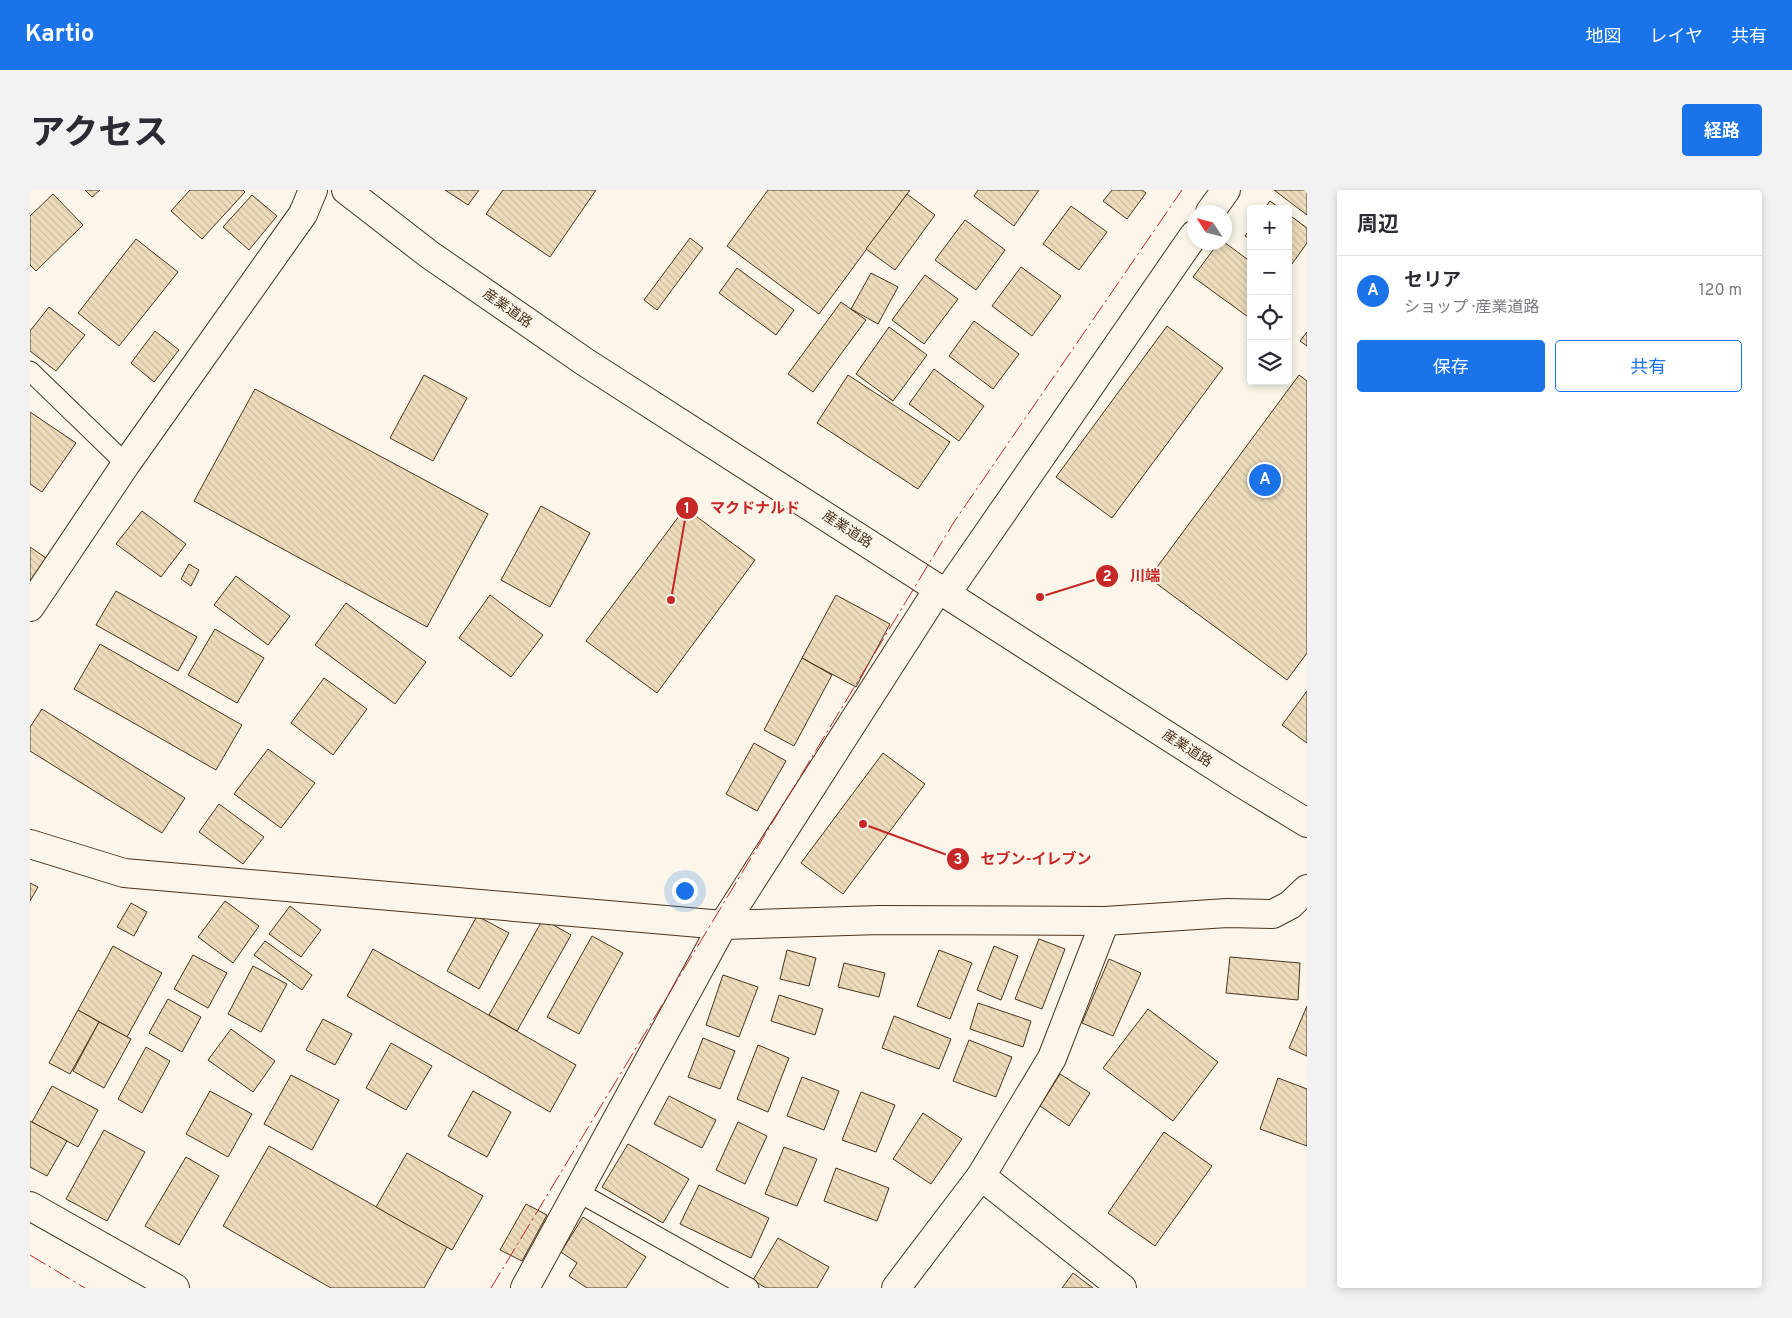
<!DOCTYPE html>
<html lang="ja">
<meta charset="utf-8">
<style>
body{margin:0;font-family:Overpass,"Noto Sans JP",sans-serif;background:#f2f2f3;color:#2b2b33}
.controls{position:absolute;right:15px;top:15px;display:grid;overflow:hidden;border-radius:5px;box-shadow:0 2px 8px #0003}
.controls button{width:45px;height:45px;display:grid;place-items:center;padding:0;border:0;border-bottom:1px solid #e1e1e2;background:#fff;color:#2b2b33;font:25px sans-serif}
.compass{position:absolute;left:1157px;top:15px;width:45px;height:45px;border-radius:50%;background:#fff;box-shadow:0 2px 8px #0003;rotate:306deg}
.you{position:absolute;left:654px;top:700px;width:18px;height:18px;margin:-12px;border:4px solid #fff;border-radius:50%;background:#1a73e8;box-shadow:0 0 0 8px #1a73e833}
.badge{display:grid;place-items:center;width:32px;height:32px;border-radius:50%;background:#1a73e8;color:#fff;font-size:16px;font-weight:700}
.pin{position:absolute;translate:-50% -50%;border:2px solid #fff;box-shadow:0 1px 5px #0006}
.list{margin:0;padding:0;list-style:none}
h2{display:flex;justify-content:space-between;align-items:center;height:65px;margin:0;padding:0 20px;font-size:21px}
h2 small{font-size:16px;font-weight:400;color:#7c7c81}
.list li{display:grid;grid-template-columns:32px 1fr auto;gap:15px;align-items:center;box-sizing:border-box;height:70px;padding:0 20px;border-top:1px solid #e1e1e2}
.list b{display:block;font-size:19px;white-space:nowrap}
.list p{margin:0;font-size:16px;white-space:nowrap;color:#7c7c81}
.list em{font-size:16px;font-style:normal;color:#7c7c81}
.actions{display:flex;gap:10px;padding:15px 20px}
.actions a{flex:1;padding:11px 0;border:1px solid #1a73e8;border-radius:5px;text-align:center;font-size:18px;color:#1a73e8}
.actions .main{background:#1a73e8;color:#fff}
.icon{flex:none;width:28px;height:28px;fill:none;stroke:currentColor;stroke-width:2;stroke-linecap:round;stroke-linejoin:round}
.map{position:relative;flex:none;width:1277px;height:1098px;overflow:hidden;border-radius:5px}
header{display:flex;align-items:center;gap:30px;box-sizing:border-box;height:70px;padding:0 25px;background:#1a73e8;color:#fff}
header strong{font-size:24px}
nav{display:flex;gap:28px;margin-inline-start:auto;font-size:18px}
.intro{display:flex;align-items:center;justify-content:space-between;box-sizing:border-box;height:120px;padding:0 30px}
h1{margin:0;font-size:35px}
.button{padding:12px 22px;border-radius:5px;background:#1a73e8;color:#fff;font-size:18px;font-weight:700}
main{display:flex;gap:30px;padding:0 30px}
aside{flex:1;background:#fff;border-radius:5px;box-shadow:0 2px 8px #0003}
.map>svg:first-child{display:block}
.building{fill:url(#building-back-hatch);stroke:#4a3520}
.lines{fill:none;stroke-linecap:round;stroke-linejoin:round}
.lane-casing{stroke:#4a3520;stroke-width:21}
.street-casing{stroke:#4a3520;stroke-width:30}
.primary-casing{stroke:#4a3520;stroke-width:30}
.lane{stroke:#fbf6e9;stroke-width:19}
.street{stroke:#fbf6e9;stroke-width:28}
.primary{stroke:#fbf6e9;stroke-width:28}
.power{stroke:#c62828;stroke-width:1;stroke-dasharray:18 4 2.5 4;stroke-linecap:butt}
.labels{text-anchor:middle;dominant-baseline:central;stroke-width:4;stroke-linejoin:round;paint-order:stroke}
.street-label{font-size:14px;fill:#4a3520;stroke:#fbf6e9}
.leader{fill:none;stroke:#c62828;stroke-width:2}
.callout-dot{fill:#c62828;stroke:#fbf6e9;stroke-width:2}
.mark-label{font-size:15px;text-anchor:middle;font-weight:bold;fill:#fff}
.callout-label{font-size:15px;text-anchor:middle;font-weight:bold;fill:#c62828;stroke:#fbf6e9;stroke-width:4;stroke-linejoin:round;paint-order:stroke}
</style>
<header>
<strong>Kartio</strong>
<nav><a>地図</a><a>レイヤ</a><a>共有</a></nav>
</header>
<div class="intro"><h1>アクセス</h1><a class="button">経路</a></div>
<main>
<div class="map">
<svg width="1277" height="1098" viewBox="0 0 1277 1098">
<defs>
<pattern id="building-back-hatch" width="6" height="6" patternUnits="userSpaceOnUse" patternTransform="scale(1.25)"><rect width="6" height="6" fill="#ecdcbc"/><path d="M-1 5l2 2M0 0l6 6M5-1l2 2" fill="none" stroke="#ccbda1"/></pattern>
</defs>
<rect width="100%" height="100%" fill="#fbf6e9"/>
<g class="building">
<path d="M 55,0 L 70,0 L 62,7 Z"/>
<path d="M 160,0 L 213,0 L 215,2 L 172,49 L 141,21 Z"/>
<path d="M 415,0 L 449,0 L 438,15 Z"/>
<path d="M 473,0 L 566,0 L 520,67 L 456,24 Z"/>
<path d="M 738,0 L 880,0 L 789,124 L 697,56 Z"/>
<path d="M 948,0 L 1009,0 L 984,36 L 944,6 Z"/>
<path d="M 1082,0 L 1112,0 L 1116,3 L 1097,29 L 1073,11 Z"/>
<path d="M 1244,0 L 1277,0 L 1277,25 Z"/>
<path d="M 23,4 L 53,35 L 6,81 L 0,75 L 0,26 Z"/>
<path d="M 877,4 L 905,25 L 865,80 L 836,59 Z"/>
<path d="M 222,5 L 247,26 L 219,60 L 193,37 Z"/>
<path d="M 1240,11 L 1251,19 L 1234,19 Z"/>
<path d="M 1041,16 L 1077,42 L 1049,80 L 1013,54 Z"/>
<path d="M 1258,24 L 1277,38 L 1277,53 L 1259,78 Z"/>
<path d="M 935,30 L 975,60 L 946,100 L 905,70 Z"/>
<path d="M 1221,38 L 1221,50 L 1215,46 Z"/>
<path d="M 660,48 L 673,58 L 627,120 L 614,110 Z"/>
<path d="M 106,49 L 148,82 L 89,156 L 48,123 Z"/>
<path d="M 1189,52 L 1194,52 L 1221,72 L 1221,129 L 1163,87 Z"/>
<path d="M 991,77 L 1031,106 L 1002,146 L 962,116 Z"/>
<path d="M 707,78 L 764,120 L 746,145 L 689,103 Z"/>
<path d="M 841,83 L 868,97 L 848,134 L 821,119 Z"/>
<path d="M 895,85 L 928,109 L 894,154 L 862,130 Z"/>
<path d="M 811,112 L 836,130 L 783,202 L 758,184 Z"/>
<path d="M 19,117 L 55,145 L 26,181 L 0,161 L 0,141 Z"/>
<path d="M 944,131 L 989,164 L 963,199 L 919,166 Z"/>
<path d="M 1137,136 L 1193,178 L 1082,328 L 1026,287 Z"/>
<path d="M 859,137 L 897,165 L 863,211 L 826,184 Z"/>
<path d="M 125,141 L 149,160 L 124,192 L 101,173 Z"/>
<path d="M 1277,142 L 1277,156 L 1270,151 Z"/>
<path d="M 904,179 L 954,216 L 929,251 L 879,214 Z"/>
<path d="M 394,185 L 437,208 L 403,271 L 360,248 Z"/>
<path d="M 818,185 L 920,252 L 888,299 L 787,233 Z"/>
<path d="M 1269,185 L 1277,191 L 1277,463 L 1257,490 L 1119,388 Z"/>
<path d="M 225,199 L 458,324 L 397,437 L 164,311 Z"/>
<path d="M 0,222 L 46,253 L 12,302 L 0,294 Z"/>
<path d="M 511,316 L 560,343 L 520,417 L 471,390 Z"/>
<path d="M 655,318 L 725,370 L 627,503 L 556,451 Z"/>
<path d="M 112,321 L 156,354 L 131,387 L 86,354 Z"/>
<path d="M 0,357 L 16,368 L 0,392 Z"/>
<path d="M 159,374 L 169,380 L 161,396 L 151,389 Z"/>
<path d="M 206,386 L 260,426 L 238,455 L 184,415 Z"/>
<path d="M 86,401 L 167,447 L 148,481 L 66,435 Z"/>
<path d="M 460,405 L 513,445 L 481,487 L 429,448 Z"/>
<path d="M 806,405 L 860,434 L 826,497 L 772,468 Z"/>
<path d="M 316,413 L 396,472 L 365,514 L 285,455 Z"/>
<path d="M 185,439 L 234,468 L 207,513 L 158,485 Z"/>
<path d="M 70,454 L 212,535 L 186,580 L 44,499 Z"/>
<path d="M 772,468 L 802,485 L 764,556 L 734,540 Z"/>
<path d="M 294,488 L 337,519 L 303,565 L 261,533 Z"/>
<path d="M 1277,501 L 1277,553 L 1252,535 Z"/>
<path d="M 12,519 L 155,608 L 132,643 L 0,561 L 0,537 Z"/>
<path d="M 724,553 L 756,571 L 727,621 L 696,604 Z"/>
<path d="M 238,559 L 285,593 L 251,638 L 204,604 Z"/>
<path d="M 853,563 L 895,594 L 813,704 L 771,673 Z"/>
<path d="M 189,614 L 234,647 L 213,674 L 169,642 Z"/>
<path d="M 0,693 L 8,697 L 0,711 Z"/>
<path d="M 195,711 L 229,736 L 203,773 L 168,747 Z"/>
<path d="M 101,713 L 117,722 L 104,746 L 87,737 Z"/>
<path d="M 260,716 L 291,740 L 271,767 L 239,744 Z"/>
<path d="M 447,726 L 479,743 L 449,799 L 417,781 Z"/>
<path d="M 513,729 L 541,745 L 487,841 L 459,825 Z"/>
<path d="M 562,746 L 593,763 L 549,844 L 517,827 Z"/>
<path d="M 1009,749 L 1035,759 L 1012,819 L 985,809 Z"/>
<path d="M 235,751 L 282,785 L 272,800 L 224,765 Z"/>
<path d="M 83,756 L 132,783 L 97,847 L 48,820 Z"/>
<path d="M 964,756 L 988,766 L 971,810 L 947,800 Z"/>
<path d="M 343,759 L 546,875 L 520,922 L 317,806 Z"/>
<path d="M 757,760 L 786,768 L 779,796 L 750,789 Z"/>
<path d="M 909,760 L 942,773 L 920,829 L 887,816 Z"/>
<path d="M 163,765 L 197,783 L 178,818 L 144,799 Z"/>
<path d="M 1200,767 L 1270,773 L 1268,810 L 1196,803 Z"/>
<path d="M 1079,769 L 1111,783 L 1083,846 L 1052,833 Z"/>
<path d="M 814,773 L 855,783 L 849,807 L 808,797 Z"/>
<path d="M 223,776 L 257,794 L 231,842 L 198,824 Z"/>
<path d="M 693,785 L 728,797 L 709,847 L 676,835 Z"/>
<path d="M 749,805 L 793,819 L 785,845 L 741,831 Z"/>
<path d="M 138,809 L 171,827 L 152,862 L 119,843 Z"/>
<path d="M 948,813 L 1001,831 L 993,857 L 940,839 Z"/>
<path d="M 1277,816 L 1277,866 L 1259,858 Z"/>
<path d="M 1118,819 L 1188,872 L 1143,931 L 1073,878 Z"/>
<path d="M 48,820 L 69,832 L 40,884 L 19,873 Z"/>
<path d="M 864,826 L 921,849 L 909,879 L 852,858 Z"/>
<path d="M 293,829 L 322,844 L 305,875 L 276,860 Z"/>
<path d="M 69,832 L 101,849 L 74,898 L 43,881 Z"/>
<path d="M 201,839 L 245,871 L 223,902 L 178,870 Z"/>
<path d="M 673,848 L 705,861 L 690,899 L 658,887 Z"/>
<path d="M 939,850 L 982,867 L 966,907 L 923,891 Z"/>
<path d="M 361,853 L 402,876 L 376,920 L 336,898 Z"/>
<path d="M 728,855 L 759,868 L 738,922 L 707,909 Z"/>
<path d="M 116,857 L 140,871 L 112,923 L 88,909 Z"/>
<path d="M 1030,884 L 1060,903 L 1039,936 L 1010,916 Z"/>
<path d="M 261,885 L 309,910 L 282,960 L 234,934 Z"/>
<path d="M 772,887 L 809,901 L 794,940 L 757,926 Z"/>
<path d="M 1248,888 L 1277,899 L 1277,956 L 1230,939 Z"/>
<path d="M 22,896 L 68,920 L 48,957 L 2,932 Z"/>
<path d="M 180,901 L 222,924 L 198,967 L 156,944 Z"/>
<path d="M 443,901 L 481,922 L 457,967 L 418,946 Z"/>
<path d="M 831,902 L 865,915 L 846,962 L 812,950 Z"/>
<path d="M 639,906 L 686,930 L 672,958 L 624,934 Z"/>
<path d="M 893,923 L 932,949 L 901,994 L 863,969 Z"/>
<path d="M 0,931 L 37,951 L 17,986 L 0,977 Z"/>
<path d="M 708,932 L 737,946 L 715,994 L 686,980 Z"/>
<path d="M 74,940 L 115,962 L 77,1031 L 36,1009 Z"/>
<path d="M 1134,942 L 1182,976 L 1125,1056 L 1078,1023 Z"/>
<path d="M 598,954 L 659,989 L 633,1033 L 572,997 Z"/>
<path d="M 239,956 L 417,1057 L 394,1098 L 301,1098 L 193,1036 Z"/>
<path d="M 754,957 L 787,969 L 767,1016 L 735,1004 Z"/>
<path d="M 377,963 L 453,1006 L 422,1060 L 346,1017 Z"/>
<path d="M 156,967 L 189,986 L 149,1055 L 115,1036 Z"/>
<path d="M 806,978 L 859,998 L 847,1031 L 794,1011 Z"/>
<path d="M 669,995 L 739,1028 L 721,1068 L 650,1034 Z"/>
<path d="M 496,1014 L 517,1025 L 492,1071 L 470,1060 Z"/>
<path d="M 553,1027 L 616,1067 L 596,1098 L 557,1098 L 539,1086 L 547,1073 L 531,1062 Z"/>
<path d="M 748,1048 L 799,1077 L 787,1098 L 736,1098 L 723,1090 Z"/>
<path d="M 1043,1083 L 1063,1098 L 1032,1098 Z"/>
</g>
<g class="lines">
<defs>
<g id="lane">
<path d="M 0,181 L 96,274"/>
<path d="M 548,1002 L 719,1098"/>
</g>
<g id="street">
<path d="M 1180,22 L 1196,0"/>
<path d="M 916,404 L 1164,45"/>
<path d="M 0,417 L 96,274 L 273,24 L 283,0"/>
<path d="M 0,654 L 94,683 L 693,735 L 849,730 L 1075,731 L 1197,723 L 1243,724 L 1260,715 L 1277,699"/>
<path d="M 951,986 L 1092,1098"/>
<path d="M 0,1016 L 145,1098"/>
<path d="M 495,1098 L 693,735 L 909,398"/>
<path d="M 866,1098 L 951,986 L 1022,868 L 1075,731"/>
</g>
<path id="primary" d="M 316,0 L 400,65 L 555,172 L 1208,591 L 1277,633"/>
</defs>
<use href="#lane" class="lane-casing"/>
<use href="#street" class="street-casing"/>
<use href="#primary" class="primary-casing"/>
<use href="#lane" class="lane"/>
<use href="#street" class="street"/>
<use href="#primary" class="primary"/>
<g class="power">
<path d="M 0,1065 L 55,1098"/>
<path d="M 461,1098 L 924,332 L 1152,0"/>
</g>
</g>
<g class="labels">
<g class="street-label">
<text transform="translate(477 119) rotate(35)">産業道路</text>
<text transform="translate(817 340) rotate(33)">産業道路</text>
<text transform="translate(1157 559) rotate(33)">産業道路</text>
</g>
</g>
<path class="leader" d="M641 410L657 318M1010 407L1077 386M833 634L928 669"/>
<g class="callout-dot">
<circle cx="641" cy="410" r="5"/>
<circle cx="1010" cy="407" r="5"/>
<circle cx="833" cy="634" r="5"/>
<circle cx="657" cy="318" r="12"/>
<circle cx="1077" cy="386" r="12"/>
<circle cx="928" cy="669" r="12"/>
</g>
<g class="mark-label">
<text x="657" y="323">1</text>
<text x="1077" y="391">2</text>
<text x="928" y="674">3</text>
</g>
<g class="callout-label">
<text x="725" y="323">マクドナルド</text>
<text x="1115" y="391">川端</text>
<text x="1006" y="674">セブン-イレブン</text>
</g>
</svg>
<div class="controls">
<button>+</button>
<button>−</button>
<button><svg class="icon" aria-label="locate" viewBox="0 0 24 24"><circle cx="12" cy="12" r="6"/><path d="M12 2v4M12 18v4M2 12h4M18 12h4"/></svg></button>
<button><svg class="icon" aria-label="layers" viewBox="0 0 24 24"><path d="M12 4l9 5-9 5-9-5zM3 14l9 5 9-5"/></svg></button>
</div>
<svg class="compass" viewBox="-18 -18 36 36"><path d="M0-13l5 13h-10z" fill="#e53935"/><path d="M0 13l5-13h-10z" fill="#7c7c81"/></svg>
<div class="you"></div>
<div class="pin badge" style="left:1235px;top:290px">A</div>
</div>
<aside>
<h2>周辺<small></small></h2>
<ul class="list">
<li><span class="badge">A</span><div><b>セリア</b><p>ショップ · 産業道路</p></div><em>120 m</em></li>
</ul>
<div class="actions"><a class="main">保存</a><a>共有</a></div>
</aside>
</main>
